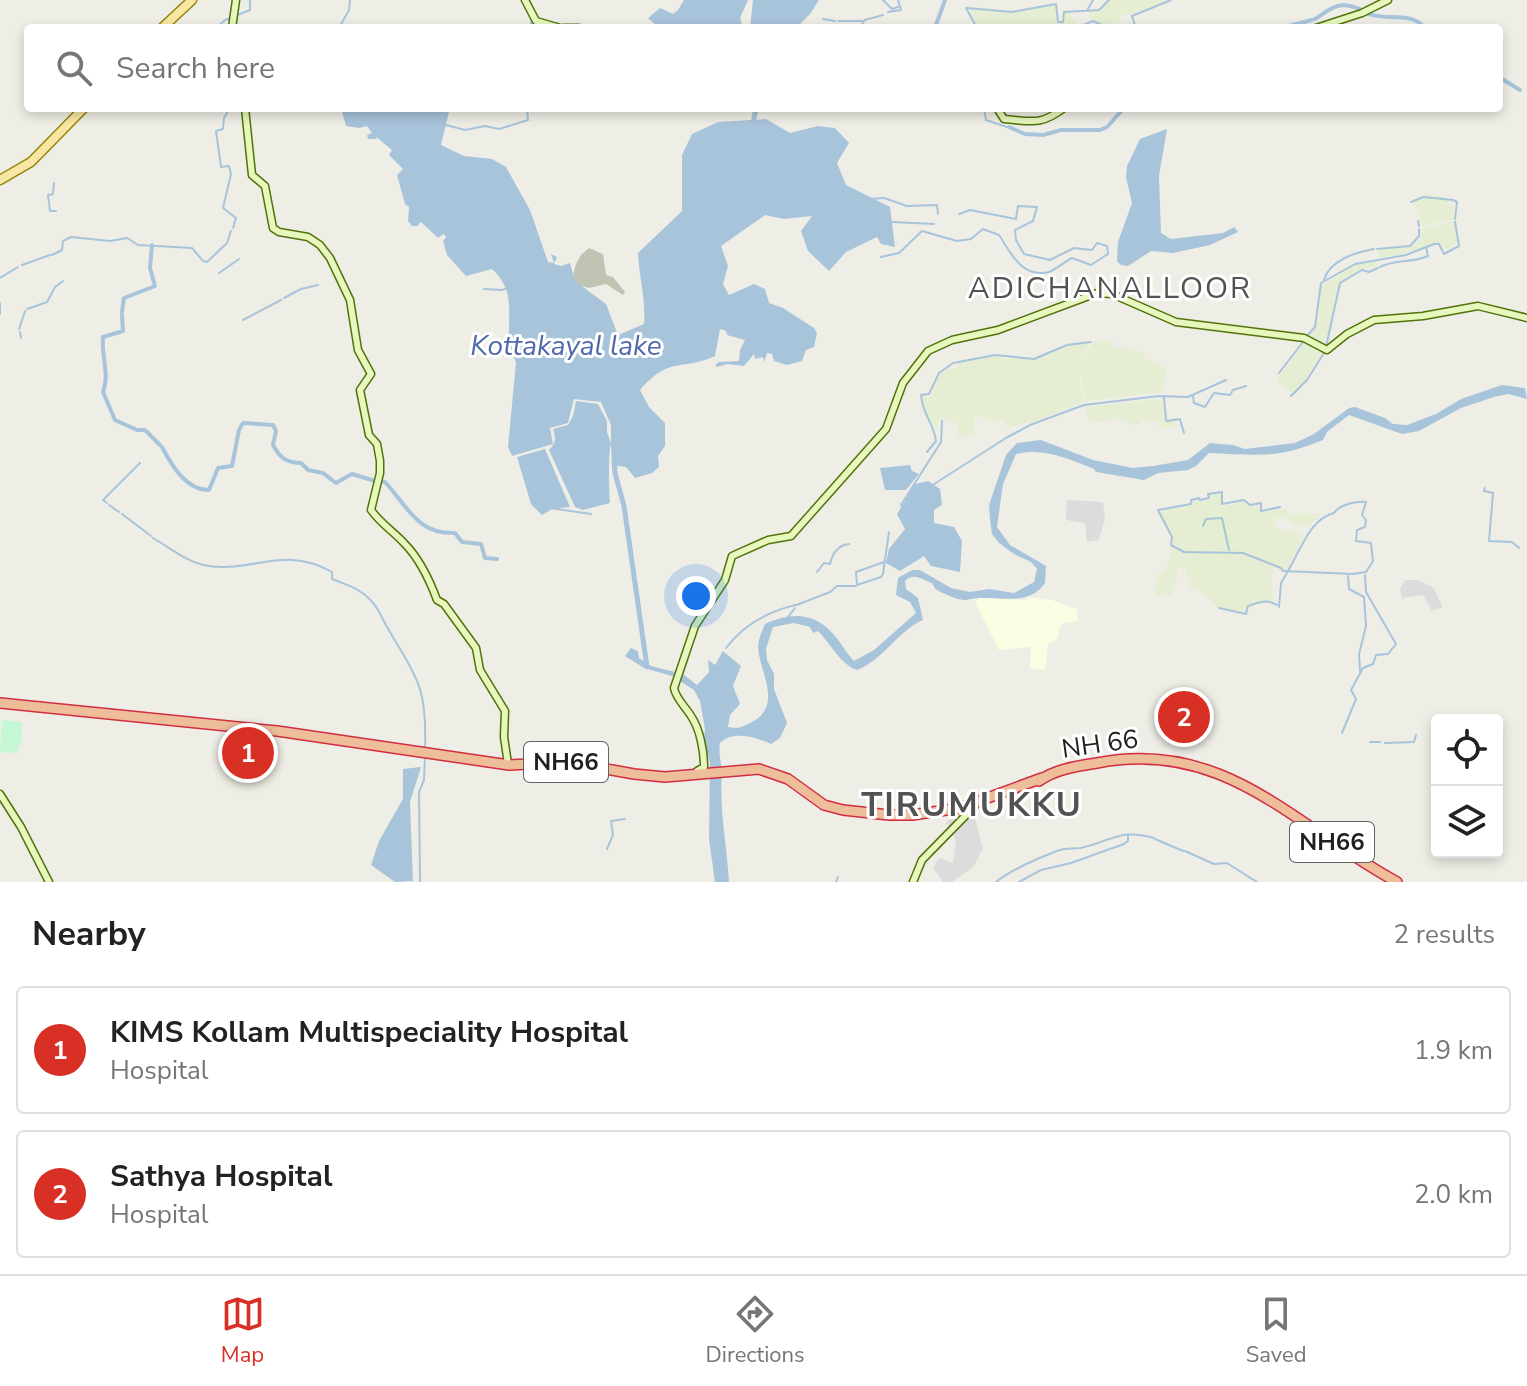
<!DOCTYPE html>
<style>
body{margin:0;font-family:"Nunito Sans",sans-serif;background:#f6f6f6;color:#222}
.controls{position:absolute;right:24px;bottom:24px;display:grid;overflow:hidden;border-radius:8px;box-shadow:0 4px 12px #0003}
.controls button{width:72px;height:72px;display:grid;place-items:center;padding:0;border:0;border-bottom:2px solid #e0e0e0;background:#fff;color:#222;font:40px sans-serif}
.you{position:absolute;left:696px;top:596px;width:28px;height:28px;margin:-20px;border:6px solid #fff;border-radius:50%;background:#1a73e8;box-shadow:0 0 0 12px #1a73e833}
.badge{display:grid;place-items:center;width:52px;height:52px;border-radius:50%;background:#d93025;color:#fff;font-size:26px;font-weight:700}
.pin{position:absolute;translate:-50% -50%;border:4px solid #fff;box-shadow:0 2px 8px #0006}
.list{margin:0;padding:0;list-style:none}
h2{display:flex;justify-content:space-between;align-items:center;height:104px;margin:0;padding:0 32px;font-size:34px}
h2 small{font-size:26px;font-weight:400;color:#767676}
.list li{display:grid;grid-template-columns:52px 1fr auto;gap:24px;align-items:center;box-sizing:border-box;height:128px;margin:0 16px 16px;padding:0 16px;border:2px solid #e0e0e0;border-radius:8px}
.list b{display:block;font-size:30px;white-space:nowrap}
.list p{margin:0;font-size:26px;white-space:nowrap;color:#767676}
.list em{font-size:26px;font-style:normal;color:#767676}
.icon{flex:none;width:44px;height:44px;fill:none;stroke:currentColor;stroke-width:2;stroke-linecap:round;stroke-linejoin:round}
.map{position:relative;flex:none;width:1527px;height:882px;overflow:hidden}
.search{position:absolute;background:#fff;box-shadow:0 4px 12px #0003;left:24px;right:24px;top:24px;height:88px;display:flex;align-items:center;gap:20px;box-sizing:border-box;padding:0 28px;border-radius:8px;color:#767676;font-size:30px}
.sheet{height:392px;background:#fff}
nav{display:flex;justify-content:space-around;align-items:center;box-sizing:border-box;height:112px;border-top:2px solid #e0e0e0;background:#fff;font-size:22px;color:#767676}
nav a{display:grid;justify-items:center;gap:4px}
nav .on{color:#d93025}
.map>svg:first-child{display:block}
.residential{fill:#dddcdc}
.education{fill:#f7fee1}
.construction{fill:#c0c4b2}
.farmland{fill:#e5edd2}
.park{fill:#c5f7d4}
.water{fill:#a8c4db}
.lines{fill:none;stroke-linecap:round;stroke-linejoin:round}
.stream{stroke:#a8c4db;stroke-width:2}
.canal{stroke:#a8c4db;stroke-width:4}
.river{stroke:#a8c4db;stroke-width:5}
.secondary-casing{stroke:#50730a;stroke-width:9}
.primary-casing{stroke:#948507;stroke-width:11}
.trunk-casing{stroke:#d32d41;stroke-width:12}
.secondary{stroke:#e7f7bd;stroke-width:6}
.primary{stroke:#f8e6a3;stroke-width:8}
.trunk{stroke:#eebd9a;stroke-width:9}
.labels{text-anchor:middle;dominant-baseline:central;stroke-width:6;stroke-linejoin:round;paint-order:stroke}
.shield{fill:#fff;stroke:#626262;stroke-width:2}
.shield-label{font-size:24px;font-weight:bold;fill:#1f1f1f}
.street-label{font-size:26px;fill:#1f1f1f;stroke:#fff}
.water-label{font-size:28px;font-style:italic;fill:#4f69ab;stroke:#fff}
.quarter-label{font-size:30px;letter-spacing:2px;fill:#525252;stroke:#fff}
.district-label{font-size:34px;font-weight:bold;letter-spacing:2px;fill:#525252;stroke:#fff}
</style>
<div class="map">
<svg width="1527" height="882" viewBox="0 0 1527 882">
<rect width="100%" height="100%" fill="#efeee6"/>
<g class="residential">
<path d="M 1067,500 L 1103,502 L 1105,518 L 1099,540 L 1087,542 L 1085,523 L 1066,520 Z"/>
<path d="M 1405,580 L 1417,580 L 1433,587 L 1443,607 L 1432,611 L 1423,595 L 1402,598 L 1400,589 Z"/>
<path d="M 962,807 L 973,811 L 983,849 L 973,867 L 952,882 L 943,882 L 933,868 L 939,858 L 953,863 L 956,843 L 952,829 L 946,823 Z"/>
</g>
<g class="education">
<path d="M 1031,597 L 1052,600 L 1077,609 L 1078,621 L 1062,623 L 1056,641 L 1048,643 L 1045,670 L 1030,669 L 1031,647 L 999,650 L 975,602 L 979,598 L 1022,600 Z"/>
<path d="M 247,730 L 260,732 L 258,754 L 271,756 L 270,767 L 266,767 L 266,772 L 259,771 L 258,776 L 248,775 L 249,767 L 238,765 L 239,752 L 245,752 Z"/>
</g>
<path class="construction" d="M 589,248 L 603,254 L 606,275 L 613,277 L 625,292 L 623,295 L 606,284 L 589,288 L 575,284 L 573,275 L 576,264 L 581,255 Z"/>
<g class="farmland">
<path d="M 1105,0 L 1167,0 L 1159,5 L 1127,14 L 1121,17 L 1120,21 L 1103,25 L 1091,20 L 1088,11 L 1103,8 Z"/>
<path d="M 1055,3 L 1059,21 L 1063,20 L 1062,11 L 1066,10 L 1069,11 L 1076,24 L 1070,28 L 979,28 L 975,24 L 969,6 L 1009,11 Z"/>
<path d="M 1427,195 L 1446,197 L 1450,206 L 1453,206 L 1455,219 L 1421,226 L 1419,210 L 1416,210 L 1414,201 Z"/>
<path d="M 1456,221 L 1459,241 L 1447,249 L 1439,243 L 1403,254 L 1379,258 L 1378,249 L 1405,248 L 1415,243 L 1421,236 L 1422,228 Z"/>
<path d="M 1377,260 L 1378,266 L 1362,269 L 1340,285 L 1334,302 L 1332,329 L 1327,345 L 1309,337 L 1317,325 L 1321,287 L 1352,266 Z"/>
<path d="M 1090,341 L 1079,363 L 1094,341 L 1110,341 L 1114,343 L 1114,348 L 1122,347 L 1143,352 L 1144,357 L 1152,362 L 1166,368 L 1163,392 L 1086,401 L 1078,366 L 1083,402 L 1047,417 L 1008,428 L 1004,420 L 988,420 L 979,415 L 974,418 L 974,434 L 959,437 L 956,423 L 943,418 L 938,422 L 938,431 L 920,407 L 922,395 L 924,393 L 927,398 L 932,395 L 935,383 L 946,367 L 950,364 L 951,369 L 957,368 L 959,362 L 963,360 L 997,354 L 1006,360 L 1011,356 L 1034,358 L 1069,343 Z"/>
<path d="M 1305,343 L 1324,351 L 1295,395 L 1276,381 Z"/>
<path d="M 1158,399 L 1164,404 L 1167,419 L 1173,418 L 1175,426 L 1172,428 L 1159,427 L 1157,421 L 1148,422 L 1145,419 L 1141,420 L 1142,423 L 1134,425 L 1120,419 L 1090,423 L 1085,407 Z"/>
<path d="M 1222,493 L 1222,507 L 1243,502 L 1249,506 L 1260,506 L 1262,513 L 1278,509 L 1285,509 L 1291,515 L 1297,513 L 1321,514 L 1309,526 L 1302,524 L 1298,527 L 1283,517 L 1275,518 L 1276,528 L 1304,535 L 1286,572 L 1273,566 L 1271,586 L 1274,604 L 1267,602 L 1249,607 L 1245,615 L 1219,608 L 1200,592 L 1191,589 L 1186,570 L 1181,567 L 1177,568 L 1176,585 L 1171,595 L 1157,595 L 1155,590 L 1157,577 L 1167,568 L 1172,550 L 1170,546 L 1174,541 L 1167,524 L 1156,513 L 1170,507 L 1191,504 L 1192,501 L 1199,499 L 1200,501 L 1210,499 L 1211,494 Z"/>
</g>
<path class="park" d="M 2,720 L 22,722 L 22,738 L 17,753 L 0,752 Z"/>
<g class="water">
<path d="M 684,0 L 748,0 L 740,18 L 743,28 L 659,28 L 648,18 L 660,8 L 673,14 L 678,10 Z"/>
<path d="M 753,0 L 819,0 L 810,14 L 796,28 L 750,28 Z"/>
<path d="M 341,108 L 450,108 L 441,145 L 464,156 L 492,159 L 506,167 L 530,210 L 548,262 L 554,263 L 551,254 L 557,257 L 554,264 L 561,266 L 570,263 L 575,281 L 606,304 L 618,335 L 644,324 C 646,300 639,277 638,253 L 682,211 L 682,155 L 692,134 L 718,122 L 766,119 L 790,133 L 818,126 L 835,128 L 849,143 L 837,163 L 846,185 L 890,207 L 895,247 L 881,244 L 877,237 L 846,252 L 829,271 L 808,251 L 801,231 L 812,216 L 784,219 L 765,215 L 721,246 L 728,266 L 723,284 L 729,295 L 754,284 L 765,289 L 769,303 L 783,308 L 814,328 L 817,333 L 814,347 L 806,350 L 802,361 L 787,365 L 774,361 L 772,354 L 767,353 L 764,362 L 763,357 L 755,359 L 754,354 L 744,366 L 727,364 L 717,367 L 715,365 L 719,362 L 739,361 L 740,350 L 745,340 L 727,335 L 726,331 L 720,329 L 715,356 C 679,372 671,355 640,390 L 649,407 L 665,423 L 665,446 L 658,456 L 659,467 L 652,473 L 635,478 L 626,467 L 612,465 L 611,445 C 608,451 609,494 610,503 L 583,510 L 575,507 L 549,450 C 556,443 556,438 553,429 L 568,425 L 573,416 L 576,401 L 598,404 L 607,421 L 607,432 L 611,444 L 611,425 L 601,402 L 574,399 L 568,423 L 550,428 L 553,444 L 512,456 L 508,447 L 516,362 C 498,331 524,298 492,269 L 466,276 L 447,255 L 443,241 L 446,237 L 444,234 L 438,238 L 421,222 L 417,226 L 412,226 L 408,221 L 409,207 L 405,204 L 397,175 L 403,169 L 389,155 L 392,150 L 375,136 L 377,139 L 368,139 L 367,135 L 372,133 L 367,126 L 359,128 L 346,126 Z"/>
<path d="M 1167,129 L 1159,176 L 1161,233 L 1171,239 L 1223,233 L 1234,227 L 1238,232 L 1210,245 L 1173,253 L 1151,251 L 1128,266 L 1121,265 L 1117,261 L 1118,242 L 1132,203 L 1126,177 L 1127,166 L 1140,139 Z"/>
<path d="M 1502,385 L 1525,388 L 1527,399 L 1508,394 L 1494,397 L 1461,408 L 1419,431 L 1402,434 L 1349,415 L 1327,432 L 1323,440 C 1277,459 1258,455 1209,453 L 1196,466 L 1188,470 L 1158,473 L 1144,480 L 1096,472 L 1094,469 C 1069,459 1043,447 1016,454 L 1003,484 L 997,527 L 1010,545 L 1046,566 L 1045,583 C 1030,604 1009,598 987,598 C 963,597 970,605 945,594 C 937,590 936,591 932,583 C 921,580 915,572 905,581 L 906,589 L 918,598 L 923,620 C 899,630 883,660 857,670 C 841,665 830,643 818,631 L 813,633 L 810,627 L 794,623 L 773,627 L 766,649 L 767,660 L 774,674 L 774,689 L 787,723 L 780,738 L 771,744 C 756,737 732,730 720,743 C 718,754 722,764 722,773 C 719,810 727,845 729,882 L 715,882 L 709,839 L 710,764 L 704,739 L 705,729 L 700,701 L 694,690 L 672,676 L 644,668 L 625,656 L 631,648 L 638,651 L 639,658 L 651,666 L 683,674 L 697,685 L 709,672 L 708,660 L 715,665 L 723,651 L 741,666 L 733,686 L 740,704 L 730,715 L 728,727 C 739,729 742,727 752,722 C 783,705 760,673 758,648 C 758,640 762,631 765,624 C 792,612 815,612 835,636 C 842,644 846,653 854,661 L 874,650 L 916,613 L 910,602 L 896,595 L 898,578 L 912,570 L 920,570 L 951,588 L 970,592 L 989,589 L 1014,593 L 1034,582 L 1037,569 L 1031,562 L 1014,554 L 999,543 L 992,534 L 990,520 L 989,505 L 1006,455 L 1017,443 L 1041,440 L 1093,460 L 1133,468 L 1153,466 L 1188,460 L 1210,443 L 1233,445 L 1245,449 L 1295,443 L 1314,434 L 1349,408 L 1355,407 L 1385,418 L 1393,424 L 1407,425 L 1436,414 L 1461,399 Z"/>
<path d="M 545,449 L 570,507 L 552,509 L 542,515 L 531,504 L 517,457 Z"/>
<path d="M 910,465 L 912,471 L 919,474 L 906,490 L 885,490 L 880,468 Z"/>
<path d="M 928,481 L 940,489 L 942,505 L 934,510 L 934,523 L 954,527 L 962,541 L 960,572 L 931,566 L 924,556 L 900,571 L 886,563 L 889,549 L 905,529 L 897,514 L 915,484 Z"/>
<path d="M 421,767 L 410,802 L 413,881 L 395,882 L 371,865 L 379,841 L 403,799 L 403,769 Z"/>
</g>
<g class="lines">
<g class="stream">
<path d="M 883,0 L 892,9 L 898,7"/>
<path d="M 966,8 L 977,28"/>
<path d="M 967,8 L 1012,12 L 1056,4 L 1058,22 L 1063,22 L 1064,12 L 1099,10 L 1109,0"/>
<path d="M 1088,9 L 1093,0"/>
<path d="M 888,12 L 901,10 L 898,0"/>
<path d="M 823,19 L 835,21"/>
<path d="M 838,21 L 864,21"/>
<path d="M 341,25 L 358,28"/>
<path d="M 216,28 L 225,20 L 250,10 L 250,0"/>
<path d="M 339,28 L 349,10 L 350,0"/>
<path d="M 530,28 L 532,19"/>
<path d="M 859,28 L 865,20 L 883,15"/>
<path d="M 1077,28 L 1093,21 L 1108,28"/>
<path d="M 1136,28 L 1132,16 L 1171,0"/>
<path d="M 230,108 L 224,118 L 223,129 L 216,131 L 221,167 L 229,166 L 231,174 L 223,208 L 236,218 L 233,228"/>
<path d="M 984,108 L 986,120 L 1007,127"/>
<path d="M 446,125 L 465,130 L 485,126 L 499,129 L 528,120 L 527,108"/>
<path d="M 54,183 L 53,194 L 48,195 L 50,211 L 56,211"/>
<path d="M 870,199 L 884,198 L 907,206 L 937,205 L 938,214"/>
<path d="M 1411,202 L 1423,197 L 1453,200 L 1457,202 L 1455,219"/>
<path d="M 1418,221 L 1419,226"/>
<path d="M 892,222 L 934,224"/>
<path d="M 1377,249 L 1410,246 L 1419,236 L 1419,229"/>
<path d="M 52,255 L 62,250 L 63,241 L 71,237 L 110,241 L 127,238 L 138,245 L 192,248 L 203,261 L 207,262 L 227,243 L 231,231"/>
<path d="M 881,257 L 899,253 L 922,231 L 957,241 L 971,239 L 983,229 L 999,235 C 1010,251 1021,279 1049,272 C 1057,269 1064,262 1072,258 L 1091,265 L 1108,254 L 1107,246 L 1097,243 L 1092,250 L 1074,248 L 1050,260 L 1024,254 L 1016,240 L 1015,230 L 1033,221 L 1037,207 L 1018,206 L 1016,219 L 970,210 L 959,214"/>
<path d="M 22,265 L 50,255"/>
<path d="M 1380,267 C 1396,259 1413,263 1428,256 L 1426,247"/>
<path d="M 219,273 L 239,259"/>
<path d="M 0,278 L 18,267"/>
<path d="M 1324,280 C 1329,261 1355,252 1374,249"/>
<path d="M 484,289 L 502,290 L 508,288"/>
<path d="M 284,298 L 301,289 L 318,285"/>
<path d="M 0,303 L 0,314"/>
<path d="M 27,309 L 47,302 L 55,287 L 63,281"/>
<path d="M 243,320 L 281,300"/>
<path d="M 19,329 L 25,311"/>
<path d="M 20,332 L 21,338"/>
<path d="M 1306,337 L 1315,327 L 1321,283 L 1355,264 L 1406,255 L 1434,244 L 1439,244 L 1444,254 L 1459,246 L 1455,222"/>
<path d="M 1326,347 L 1340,283 L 1362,270 L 1369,272 L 1378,268"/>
<path d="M 1279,373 L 1303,342"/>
<path d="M 1193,396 L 1194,403 L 1205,407 L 1214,393 L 1230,395 L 1233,390 L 1246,386"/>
<path d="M 1291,396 L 1307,380 L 1324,353"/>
<path d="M 1164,397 L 1166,419 L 1167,421 L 1180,419 L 1184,433"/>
<path d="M 927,452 L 936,441 C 934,424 922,413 921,395 L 929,394 L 939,373 L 953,363 L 995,355 L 1034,359 L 1067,345 L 1091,342"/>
<path d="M 931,486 L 1006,438 L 1030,425 L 1084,405 L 1159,396 L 1188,397 L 1226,380"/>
<path d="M 1485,488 L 1484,491 L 1493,493 L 1489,541 L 1512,542 L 1519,548"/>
<path d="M 107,503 L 103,500 L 140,463"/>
<path d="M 109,505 L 119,512"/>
<path d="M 904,506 L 901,505 L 941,442 L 942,421"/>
<path d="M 1280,507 L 1261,511 L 1261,503 L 1250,505 L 1244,500 L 1222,504 L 1222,492 L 1208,494 L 1209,498 L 1200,500 L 1199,498 L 1191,500 L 1191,504 L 1158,510 L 1172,537 L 1171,545 L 1184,552 L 1243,553 L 1281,568 L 1283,571 L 1353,574 L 1366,572 L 1373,561 L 1371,543 L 1356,541 L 1357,530 L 1365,527 L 1366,520 L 1362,515 L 1366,502 C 1357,501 1340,504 1334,513 C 1310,519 1301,549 1288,571"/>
<path d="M 550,508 L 591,514"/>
<path d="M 122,514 L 151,536"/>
<path d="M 1203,526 L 1206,519 L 1222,518 L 1229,550"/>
<path d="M 153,538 C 171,548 187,563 209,566 C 255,572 285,545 332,572 L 332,579 C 341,583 353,586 361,592 C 379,605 379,614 390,632 C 419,681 427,690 425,749"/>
<path d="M 884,562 L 856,572 L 857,585 L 881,577 L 883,574 L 889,532"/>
<path d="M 817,572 L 824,563 L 830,564 C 832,554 838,545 849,544"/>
<path d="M 1348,576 L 1349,589 L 1364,597 L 1366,626 L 1359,654 L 1360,671"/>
<path d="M 799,604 L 830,592 L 837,586 L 856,586"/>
<path d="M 1279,607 L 1281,583 L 1287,573"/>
<path d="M 1219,608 L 1246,614 L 1248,606 C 1259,602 1267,599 1277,605"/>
<path d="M 788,617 L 795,608"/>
<path d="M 726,648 C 744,624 771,610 800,604"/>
<path d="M 1342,733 L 1356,699 L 1351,690 L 1363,668 L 1373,664 L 1376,655 L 1388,654 L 1396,644 L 1366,592 L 1365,575"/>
<path d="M 1370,742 L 1380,742"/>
<path d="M 1385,743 L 1414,742 L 1416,735"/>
<path d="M 1155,839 L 1183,851"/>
<path d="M 607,849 L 613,835 L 611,821 L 625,819"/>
<path d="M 1185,851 L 1214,864 L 1227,863 L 1257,882"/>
<path d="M 420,882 L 419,792 L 424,780 L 425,756"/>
<path d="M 836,882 L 838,877"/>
<path d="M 996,882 C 1014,868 1036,859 1057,851 C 1064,848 1073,849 1081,848 C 1112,841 1119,828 1154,838"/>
<path d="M 1019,882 L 1041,870 L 1071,863 L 1124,844 L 1128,841 L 1128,834"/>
</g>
<g class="canal">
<path d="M 1366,13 C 1385,22 1410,10 1425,28"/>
<path d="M 1315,19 C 1333,7 1339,0 1362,10"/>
<path d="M 935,28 L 945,0"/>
<path d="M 1281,28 L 1312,20"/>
<path d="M 1499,77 L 1520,90"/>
<path d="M 1009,127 L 1025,134 L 1043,135 L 1061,130 L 1100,130 L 1107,127 L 1124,108"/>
<path d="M 122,312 L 124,298 L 155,286 L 150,268 L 152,245"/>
<path d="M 122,315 L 123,331 L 103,337 C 101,356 110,374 103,392 L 115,420 L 137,430 L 145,430 L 160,445"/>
<path d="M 162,447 C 172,466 186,490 209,490 L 218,468 L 232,466 L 239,430 L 243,423 L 273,425 L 276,431 L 273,445 C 280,458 287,463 301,463 L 308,470 L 323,473 L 336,483 L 352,474 L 375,481"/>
<path d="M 379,481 L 385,482 C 408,507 417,534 455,533 L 462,542 L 481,544 L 485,558 L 497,559"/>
</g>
<g class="river">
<path d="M 753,123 L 756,108"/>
<path d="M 614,460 L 615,473 L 624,506 L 647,667"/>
</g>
<defs>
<g id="secondary">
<path d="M 525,0 L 536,21 L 560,28"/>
<path d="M 232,28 L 236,0"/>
<path d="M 564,28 L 579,28"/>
<path d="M 1316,28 L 1362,13 L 1388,0"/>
<path d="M 245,108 L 252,175 L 265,186 L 273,228 L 279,232 L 308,237 L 320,245 L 330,258 L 350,300 L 358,350 L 371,374 L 360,390 L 369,435 L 377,444 L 380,461 L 380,473 L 371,510 C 381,524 393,531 404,543 C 419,558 430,581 437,600 L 444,604 L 476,648 L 480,670 L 505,711 L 504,737 L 508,764"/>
<path d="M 997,108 L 1004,119 C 1032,121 1040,126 1064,108"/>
<path d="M 697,771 L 704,767 C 704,751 700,729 691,716 C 685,706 676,699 674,688 L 695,626 L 725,580 L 732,556 L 768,540 L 791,536 L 886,429 L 903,383 L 928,351 L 952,340 L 998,330 L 1097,293 L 1112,294 L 1176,322 L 1304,338 L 1327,350 L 1347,334 L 1374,320 L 1423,316 L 1478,306 L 1527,318"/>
<path d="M 0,794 L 21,827 L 49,882"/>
<path d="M 913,882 L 922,860 L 975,806"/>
</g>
<g id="primary">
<path d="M 162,28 L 192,0"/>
<path d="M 0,180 L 31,162 L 84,108"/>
</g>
<g id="trunk">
<path d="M 0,703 L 277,731 L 509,765 L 568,762 L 634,774 L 665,777 L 759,769 L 788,779 L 824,805 L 843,810 L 889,815 L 912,815 L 960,808 L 1042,778"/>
<path d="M 1039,781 C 1055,769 1078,766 1097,763 C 1225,738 1295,827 1397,882"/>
</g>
</defs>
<use href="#secondary" class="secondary-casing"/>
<use href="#primary" class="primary-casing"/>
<use href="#trunk" class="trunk-casing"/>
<use href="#secondary" class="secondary"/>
<use href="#primary" class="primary"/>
<use href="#trunk" class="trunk"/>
</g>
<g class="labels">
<g class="shield">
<rect x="524" y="742" width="84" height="40" rx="6"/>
<rect x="1290" y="822" width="84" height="40" rx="6"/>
</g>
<g class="shield-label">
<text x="566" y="762">NH66</text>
<text x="1332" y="842">NH66</text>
</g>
<g class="street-label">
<text transform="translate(1100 744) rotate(-8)">NH 66</text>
</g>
<g class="water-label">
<text x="566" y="346">Kottakayal lake</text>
</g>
<g class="quarter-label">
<text x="1110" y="288">ADICHANALLOOR</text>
</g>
<g class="district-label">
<text x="972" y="805">TIRUMUKKU</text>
</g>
</g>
</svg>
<div class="controls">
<button><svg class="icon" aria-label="locate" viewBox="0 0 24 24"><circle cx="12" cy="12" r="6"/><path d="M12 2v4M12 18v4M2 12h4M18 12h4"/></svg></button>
<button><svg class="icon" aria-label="layers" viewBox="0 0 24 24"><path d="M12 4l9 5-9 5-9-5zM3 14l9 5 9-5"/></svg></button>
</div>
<div class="you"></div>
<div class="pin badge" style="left:248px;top:753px">1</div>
<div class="pin badge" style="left:1184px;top:717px">2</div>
<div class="search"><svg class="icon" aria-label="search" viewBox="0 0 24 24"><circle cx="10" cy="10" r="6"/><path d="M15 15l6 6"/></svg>Search here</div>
</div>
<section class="sheet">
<h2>Nearby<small>2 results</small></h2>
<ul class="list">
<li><span class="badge">1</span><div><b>KIMS Kollam Multispeciality Hospital</b><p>Hospital</p></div><em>1.9 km</em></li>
<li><span class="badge">2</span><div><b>Sathya Hospital</b><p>Hospital</p></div><em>2.0 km</em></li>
</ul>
</section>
<nav>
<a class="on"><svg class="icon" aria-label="map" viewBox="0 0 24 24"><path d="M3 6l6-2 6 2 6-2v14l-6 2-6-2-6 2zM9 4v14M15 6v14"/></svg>Map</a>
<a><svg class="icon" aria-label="directions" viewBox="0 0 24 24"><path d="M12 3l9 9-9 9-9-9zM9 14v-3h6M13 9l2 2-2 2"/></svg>Directions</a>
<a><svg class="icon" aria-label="saved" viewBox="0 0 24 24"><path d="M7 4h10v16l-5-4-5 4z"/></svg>Saved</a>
</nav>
